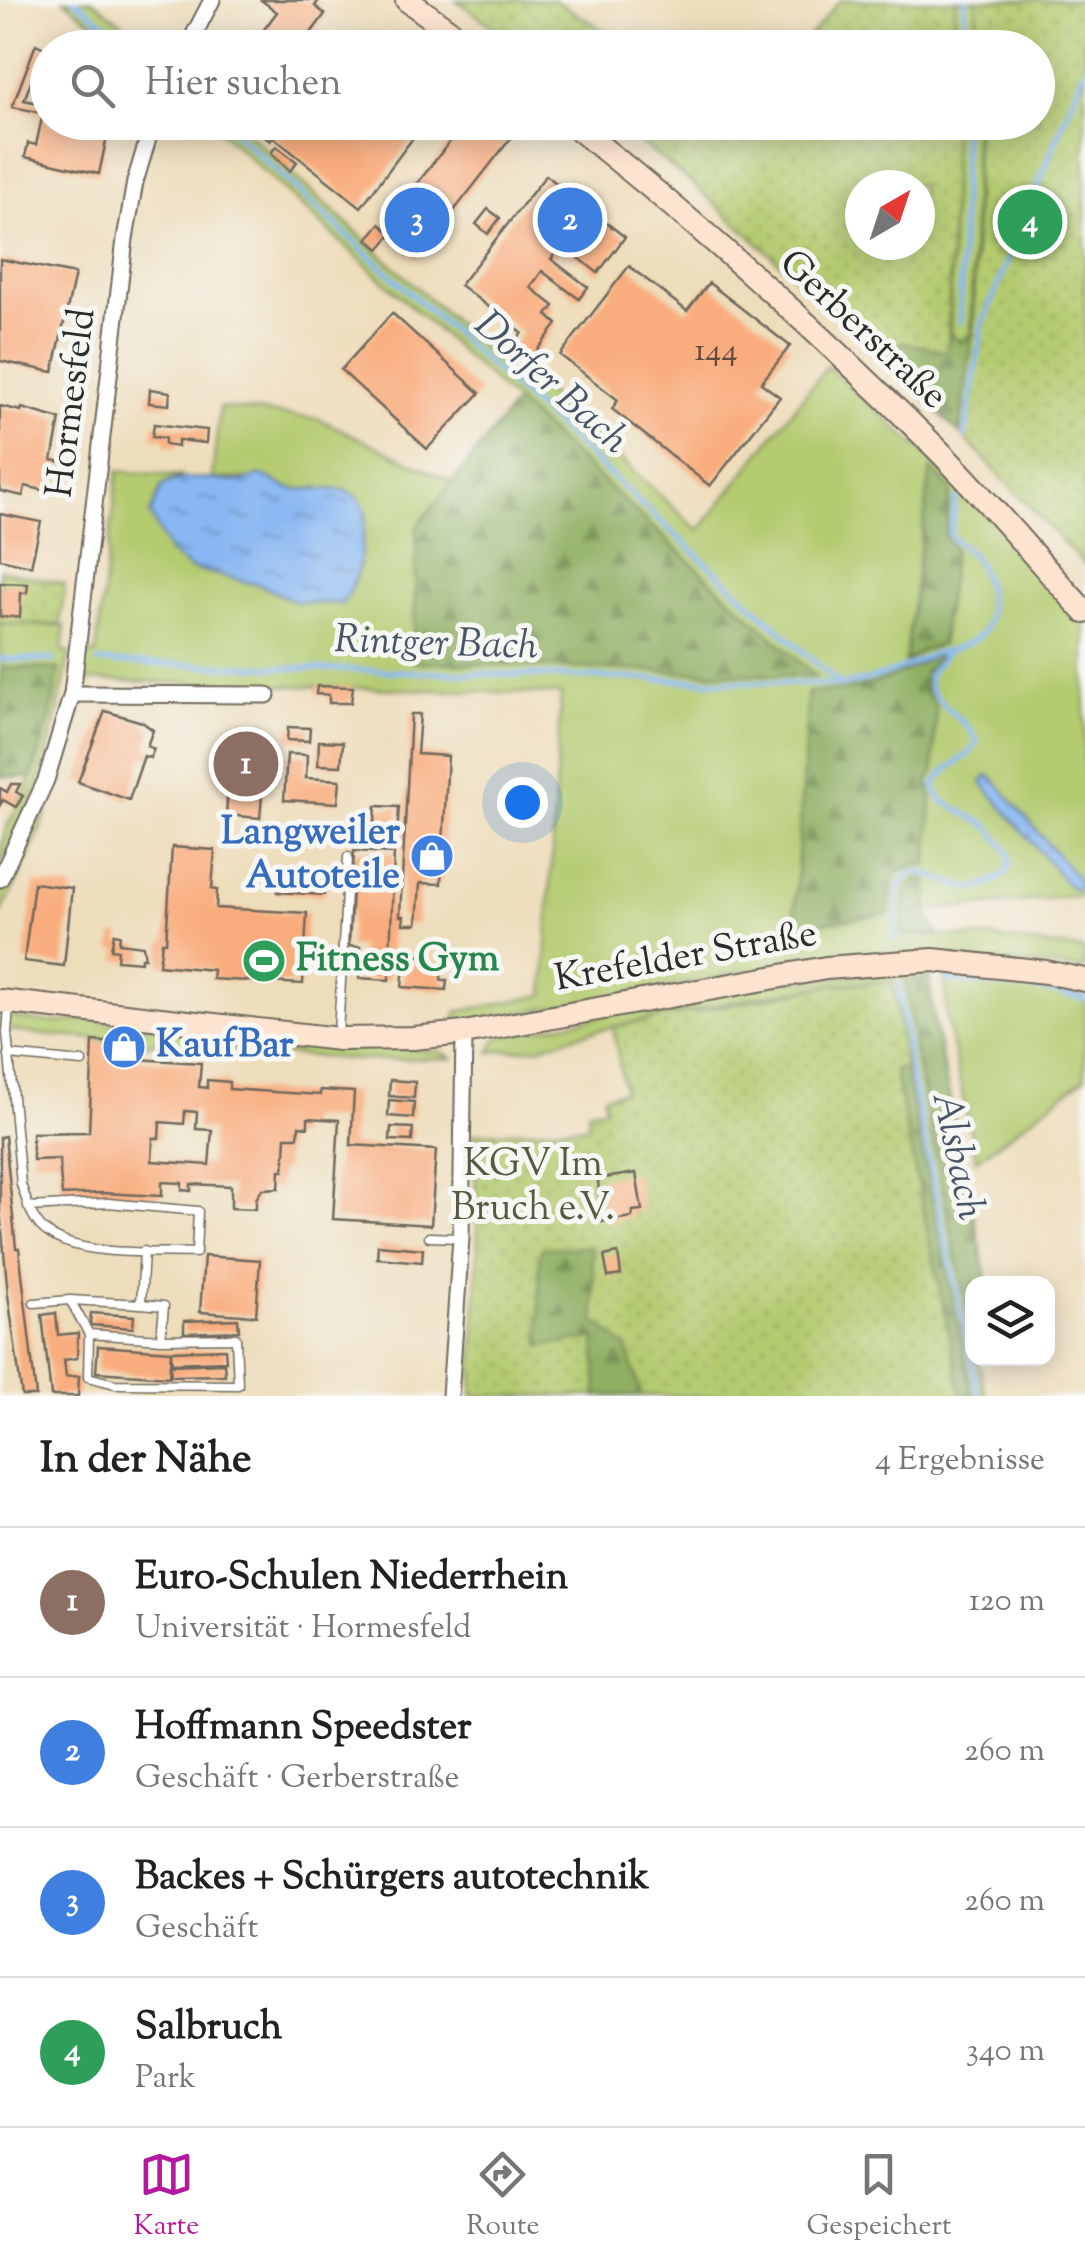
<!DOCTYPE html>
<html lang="de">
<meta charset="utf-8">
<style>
body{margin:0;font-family:"Sorts Mill Goudy",serif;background:#f6f6f6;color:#222}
.controls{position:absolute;right:30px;bottom:30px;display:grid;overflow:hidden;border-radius:20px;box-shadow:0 5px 25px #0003}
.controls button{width:90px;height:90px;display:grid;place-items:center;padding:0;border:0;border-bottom:2px solid #e0e0e0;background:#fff;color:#222;font:50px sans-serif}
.compass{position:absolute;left:845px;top:170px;width:90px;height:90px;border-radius:50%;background:#fff;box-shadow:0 5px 25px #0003;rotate:39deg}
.you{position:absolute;left:522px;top:802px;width:35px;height:35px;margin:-25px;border:8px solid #fff;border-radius:50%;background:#1a73e8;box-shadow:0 0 0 15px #1a73e833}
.badge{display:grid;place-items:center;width:65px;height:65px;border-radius:50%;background:#b5179e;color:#fff;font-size:32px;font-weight:700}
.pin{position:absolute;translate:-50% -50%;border:5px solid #fff;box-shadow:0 2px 10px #0006}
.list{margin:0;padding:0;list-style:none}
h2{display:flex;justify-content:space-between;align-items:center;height:130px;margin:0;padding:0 40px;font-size:42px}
h2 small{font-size:32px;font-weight:400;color:#767676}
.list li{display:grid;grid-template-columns:65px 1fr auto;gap:30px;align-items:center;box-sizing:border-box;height:150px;padding:0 40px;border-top:2px solid #e0e0e0}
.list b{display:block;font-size:38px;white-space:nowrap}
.list p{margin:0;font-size:32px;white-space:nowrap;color:#767676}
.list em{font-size:32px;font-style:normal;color:#767676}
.icon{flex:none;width:55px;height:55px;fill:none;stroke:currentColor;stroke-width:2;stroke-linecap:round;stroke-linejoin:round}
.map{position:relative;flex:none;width:1085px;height:1396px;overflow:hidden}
.search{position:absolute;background:#fff;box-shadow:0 5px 25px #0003;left:30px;right:30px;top:30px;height:110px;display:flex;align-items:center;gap:25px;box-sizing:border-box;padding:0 35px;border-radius:55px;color:#767676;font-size:38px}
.sheet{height:730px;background:#fff}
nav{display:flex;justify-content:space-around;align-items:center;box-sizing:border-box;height:140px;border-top:2px solid #e0e0e0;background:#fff;font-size:28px;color:#767676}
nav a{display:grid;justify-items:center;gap:5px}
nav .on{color:#b5179e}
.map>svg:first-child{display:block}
.grass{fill:#b4cb70;stroke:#707b4e;stroke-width:2.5;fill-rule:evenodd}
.forest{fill:url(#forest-firs);stroke:#5d6d46;stroke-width:2.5}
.park{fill:url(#park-dots);stroke:#707b4e;stroke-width:2.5;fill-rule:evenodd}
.water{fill:url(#water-ripples);stroke:#5a718f;stroke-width:2.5}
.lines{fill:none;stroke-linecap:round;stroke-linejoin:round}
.stream{stroke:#88b7f3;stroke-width:5}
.building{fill:#f9ad7e;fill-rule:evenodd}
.lane-casing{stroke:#6f695d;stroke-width:11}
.street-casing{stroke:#6f695d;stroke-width:19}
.secondary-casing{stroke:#6f695d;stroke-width:26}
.lane{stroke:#fff;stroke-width:8}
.street{stroke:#fff;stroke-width:15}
.secondary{stroke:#fde4d1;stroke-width:22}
.labels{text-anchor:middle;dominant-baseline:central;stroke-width:10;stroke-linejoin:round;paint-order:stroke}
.number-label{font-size:32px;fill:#5e4c40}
.street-label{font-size:38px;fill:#2b2b2b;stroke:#f6f6f2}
.shop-label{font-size:38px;font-weight:bold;fill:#366cbe;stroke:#f6f6f2;text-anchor:end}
.leisure-label{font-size:38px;font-weight:bold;fill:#27864d;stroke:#f6f6f2;text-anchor:start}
.park-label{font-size:38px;fill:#545b40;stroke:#f6f6f2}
.water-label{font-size:40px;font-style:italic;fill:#475567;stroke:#f6f6f2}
</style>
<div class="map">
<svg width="1085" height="1396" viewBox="0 0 1085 1396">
<defs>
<pattern id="forest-firs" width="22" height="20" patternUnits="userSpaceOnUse" patternTransform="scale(2.5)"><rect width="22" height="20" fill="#8faf62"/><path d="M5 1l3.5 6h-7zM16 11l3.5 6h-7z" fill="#758f51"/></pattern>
<pattern id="park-dots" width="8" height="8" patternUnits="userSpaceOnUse" patternTransform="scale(2.5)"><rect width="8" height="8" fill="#b4cb70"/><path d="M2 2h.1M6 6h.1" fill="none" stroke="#9bae61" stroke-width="1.8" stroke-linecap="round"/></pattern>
<pattern id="water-ripples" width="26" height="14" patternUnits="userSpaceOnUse" patternTransform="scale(2.5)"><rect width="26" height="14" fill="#88b7f3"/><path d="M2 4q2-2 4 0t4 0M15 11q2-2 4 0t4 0" fill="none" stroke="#6f95c5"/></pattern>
</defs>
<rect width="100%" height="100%" fill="#f6f6f2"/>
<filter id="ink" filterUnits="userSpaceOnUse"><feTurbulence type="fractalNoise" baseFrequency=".01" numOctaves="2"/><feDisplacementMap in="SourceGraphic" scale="20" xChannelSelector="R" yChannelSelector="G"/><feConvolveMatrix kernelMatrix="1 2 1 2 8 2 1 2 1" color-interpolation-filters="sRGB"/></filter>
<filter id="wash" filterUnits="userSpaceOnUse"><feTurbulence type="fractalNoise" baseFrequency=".0048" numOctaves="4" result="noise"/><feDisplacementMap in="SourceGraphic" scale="40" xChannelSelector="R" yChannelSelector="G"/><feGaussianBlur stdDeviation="2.25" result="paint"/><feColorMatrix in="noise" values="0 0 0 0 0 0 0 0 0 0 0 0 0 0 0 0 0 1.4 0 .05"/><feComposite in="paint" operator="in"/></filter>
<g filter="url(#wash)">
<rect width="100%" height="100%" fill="#edb"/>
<g class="grass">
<path d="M 64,0 L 92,0 L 153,47 L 124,47 Z"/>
<path d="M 955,0 L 977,0 L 976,47 L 954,47 Z"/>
<path d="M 211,123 L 237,123 L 526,387 L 533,379 L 699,531 L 827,366 L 963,488 L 1085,623 L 1085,895 L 926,911 L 928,881 L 901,934 L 995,938 L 1084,950 L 1085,969 L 889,954 L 785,963 L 643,993 L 456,1023 L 456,1012 L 544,995 L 561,694 L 88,680 C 66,766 41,837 0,916 L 0,893 L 32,832 L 58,768 L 77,701 L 82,654 L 96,654 L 118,471 L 182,476 L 166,483 L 150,514 L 161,533 L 190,568 L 260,585 L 297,602 L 318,487 L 305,492 L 255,479 L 212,479 L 220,407 L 319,419 L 452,482 L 417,527 L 680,671 L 815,676 ZM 932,469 L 951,490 L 945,537 L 954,548 L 941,645 L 923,650 L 906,662 ZM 934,656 L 938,658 L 924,673 L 929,792 L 915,865 L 898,871 L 891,886 L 794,925 L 808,693 C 855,693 893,680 934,656 Z"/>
<path d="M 953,123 L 975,123 L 973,321 L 971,334 L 960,343 L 950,333 Z"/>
<path d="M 0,624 L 65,626 L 62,652 L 70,653 L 55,726 L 38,787 L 0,865 C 0,822 18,814 32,777 C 44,742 52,706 59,670 L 0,667 Z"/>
<path d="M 945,971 L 1038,982 L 1085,991 L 1085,1078 L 976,1160 L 947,1020 Z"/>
<path d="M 891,972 L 925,973 L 929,979 L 905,981 L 972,1333 L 972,1358 L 978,1359 L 986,1396 L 973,1396 L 905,1068 L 892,982 L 830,985 L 756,997 L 585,1033 L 537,1048 L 490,1052 L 498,1037 L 754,985 Z"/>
<path d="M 0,1013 C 31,1023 55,1024 87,1019 L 297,1042 L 442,1052 L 452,1058 L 361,1060 L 34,1034 L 0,1028 Z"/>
</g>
<g class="forest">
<path d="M 977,0 L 1018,0 L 1085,15 L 970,355 L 959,433 L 882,356 L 903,341 L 947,352 L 950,333 L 960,342 L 971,334 L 975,123 L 1038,122 L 1038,48 L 976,47 Z"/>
<path d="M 516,402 L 816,677 L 413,662 L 417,527 Z"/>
<path d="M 931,468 L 951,490 L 945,537 L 954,548 L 941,645 L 923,650 L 905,662 Z"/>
<path d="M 934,656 L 939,657 L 924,673 C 923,688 927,694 936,705 L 933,774 L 928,782 L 932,797 L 928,865 L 915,865 L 898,871 L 891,886 L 889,914 L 794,926 L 808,692 C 856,693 892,680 934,656 Z"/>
<path d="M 0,667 L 59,669 L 51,715 L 31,778 L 0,776 Z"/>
<path d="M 918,878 L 928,880 L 926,911 L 939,935 L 901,935 L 907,885 Z"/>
<path d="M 929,979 L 934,1022 L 988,1283 L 972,1284 L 972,1333 L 917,1065 L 905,981 Z"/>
<path d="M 905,1068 L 973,1396 L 962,1396 L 894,1069 Z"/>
<path d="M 542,1247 L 592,1247 L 595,1321 L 627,1348 L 642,1396 L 597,1396 L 594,1338 L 540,1347 L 539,1258 Z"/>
</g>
<g class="park">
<path d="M 456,0 L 554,0 L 632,47 L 521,47 Z"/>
<path d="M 840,0 L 955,0 L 954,47 L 801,47 Z"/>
<path d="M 977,0 L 1085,0 L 1085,565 L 960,433 L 974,321 L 976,123 L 1038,122 L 1038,48 L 977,47 Z"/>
<path d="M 615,123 L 953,123 L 948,352 L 903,342 L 882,356 L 692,183 ZM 860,185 L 920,185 L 920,245 L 860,245 Z"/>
<path d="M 0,570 L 65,584 L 60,625 L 0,624 Z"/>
<path d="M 893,981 L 905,1068 L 894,1070 L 962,1396 L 642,1396 L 627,1348 L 595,1321 L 592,1247 L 542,1248 L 539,1258 L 540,1346 L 595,1338 L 597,1396 L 472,1396 L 478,1249 L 474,1134 L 588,1126 L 588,1110 L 605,1108 L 604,1096 L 624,1091 L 613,1027 L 830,985 Z"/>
</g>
<g class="water">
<path d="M 260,475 C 273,477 277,485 289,488 C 313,494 356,476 366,513 C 362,546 362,577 342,604 L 297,602 L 260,585 L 190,568 L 170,553 L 150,514 L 162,486 C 194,466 229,492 260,475 Z"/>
<path d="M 986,776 L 991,776 L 1077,878 L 1080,887 L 1076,890 L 1068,885 L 982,783 Z"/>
</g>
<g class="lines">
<g class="stream">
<path d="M 75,0 L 135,48"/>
<path d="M 964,48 L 965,0"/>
<path d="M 223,122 L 838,683"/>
<path d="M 960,323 L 963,122"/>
<path d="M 965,436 L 982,325 L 1085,68"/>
<path d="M 0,659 L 54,660"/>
<path d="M 98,662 L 840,685 C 864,683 888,674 910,665 C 923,659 932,652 947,651"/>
<path d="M 895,939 L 899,886 L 910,873 L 922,872 L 966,888 L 981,888 L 1003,876 L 1010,865 L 1009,852 L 988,826 L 941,800 L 934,787 C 941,767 966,762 977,743 C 972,718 914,696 932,670 C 937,663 942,659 947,651 C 959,647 973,643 982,633 C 996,614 986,575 974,558 C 968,550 958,543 950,536 L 956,498"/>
<path d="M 947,980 L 1039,989 L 1085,999"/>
<path d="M 899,985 L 910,1070 L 979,1396"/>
</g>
</g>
<g id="blocks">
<g class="building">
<path d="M 261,0 L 319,0 L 315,6 L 325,14 L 300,48 L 250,48 L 277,12 Z"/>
<path d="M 36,44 L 48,50 L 48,68 L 37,66 L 24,100 L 48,105 L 48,122 L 110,122 L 99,174 L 25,157 L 28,143 L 36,145 L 43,113 L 12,107 Z"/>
<path d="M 254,122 L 337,122 L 342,126 L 345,122 L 355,122 L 363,128 L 367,122 L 425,122 L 361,207 L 273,137 L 270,141 L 260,133 L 263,129 Z"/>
<path d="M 465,122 L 510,122 L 518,129 L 417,258 L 408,250 L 415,240 L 389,220 Z"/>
<path d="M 276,146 L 297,162 L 290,171 L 271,153 Z"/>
<path d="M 546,175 L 575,198 L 579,192 L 592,202 L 587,208 L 625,237 L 598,273 L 562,245 L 551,259 L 588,287 L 579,299 L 542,271 L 535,281 L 530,287 L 554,306 L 547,315 L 557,324 L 529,361 L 511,347 L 522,333 L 460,285 Z"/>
<path d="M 488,209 L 500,218 L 488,234 L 476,224 Z"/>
<path d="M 380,224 L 392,234 L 379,249 L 367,239 Z"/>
<path d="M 0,259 L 75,274 L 53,372 L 0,361 Z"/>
<path d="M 629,266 L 687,311 L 709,283 L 790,346 L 761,383 L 780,397 L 710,486 L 612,409 L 618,400 L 560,355 Z"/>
<path d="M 392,313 L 480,393 L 427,449 L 341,370 Z"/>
<path d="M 150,389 L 170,392 L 169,405 L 149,403 Z"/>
<path d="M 0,406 L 21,411 L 22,408 L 60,419 L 52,460 L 62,462 L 55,493 L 25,486 L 23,496 L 0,491 Z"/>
<path d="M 154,424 L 207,430 L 206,443 L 178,440 L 178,447 L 165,445 L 165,438 L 152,437 Z"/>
<path d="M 0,514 L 41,522 L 31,566 L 0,559 Z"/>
<path d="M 0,583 L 28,584 L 27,593 L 21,593 L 20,617 L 0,617 Z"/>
<path d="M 317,686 L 353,687 L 351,703 L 329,703 L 329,695 L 316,694 Z"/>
<path d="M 105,711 L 142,722 L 153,730 L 147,746 L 154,749 L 150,758 L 144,756 L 129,800 L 78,782 Z"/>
<path d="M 411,714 L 420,714 L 417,754 L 448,756 L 443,843 L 447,847 L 447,857 L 442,861 L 441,884 L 420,883 L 417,924 L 403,924 L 404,916 L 400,916 Z"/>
<path d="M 288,727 L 310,728 L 309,741 L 287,740 Z"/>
<path d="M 319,741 L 343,742 L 341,766 L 318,765 Z"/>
<path d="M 231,745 L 266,748 L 260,818 L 226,815 Z"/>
<path d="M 287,754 L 307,755 L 306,778 L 340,780 L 338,803 L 284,800 Z"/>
<path d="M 11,784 L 20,784 L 16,792 L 23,796 L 16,807 L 3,800 L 0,805 L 0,788 L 7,792 Z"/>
<path d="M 376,806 L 399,807 L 397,836 L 374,835 Z"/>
<path d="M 172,847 L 215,850 L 212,889 L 217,890 L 216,908 L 307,913 L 303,984 L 212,979 L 213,970 L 159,965 L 162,942 L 166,942 Z"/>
<path d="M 354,851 L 394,853 L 389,980 L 359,978 L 360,947 L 349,946 Z"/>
<path d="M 292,877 L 325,881 L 324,895 L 277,892 L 278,883 L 291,884 Z"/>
<path d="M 34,883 L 72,888 L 64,966 L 24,961 Z"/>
<path d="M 114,934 L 120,935 L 119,943 L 143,946 L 145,958 L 141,958 L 141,962 L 117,960 L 118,950 L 111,949 Z"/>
<path d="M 416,955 L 430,956 L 429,963 L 442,964 L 441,980 L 447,980 L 446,990 L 402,987 L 404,965 L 413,966 Z"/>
<path d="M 93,1041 L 136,1045 L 136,1059 L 201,1063 L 199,1087 L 207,1088 L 207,1080 L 229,1082 L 229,1089 L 320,1095 L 320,1090 L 354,1092 L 351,1145 L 436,1150 L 431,1225 L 333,1219 L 339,1120 L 308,1118 L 308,1127 L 299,1126 L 298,1137 L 286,1137 L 284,1170 L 280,1170 L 279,1188 L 262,1189 L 256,1199 L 256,1209 L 231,1208 L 231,1186 L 191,1184 L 191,1191 L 182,1190 L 182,1183 L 162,1182 L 162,1196 L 102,1193 L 62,1195 L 59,1159 L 33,1160 L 32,1133 L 89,1132 ZM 185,1111 L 197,1112 L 196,1129 L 212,1130 L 209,1165 L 152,1161 L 153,1138 L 159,1138 L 160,1122 L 184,1124 Z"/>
<path d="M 390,1080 L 415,1082 L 414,1098 L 389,1096 Z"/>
<path d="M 389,1100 L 414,1102 L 413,1118 L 388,1116 Z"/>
<path d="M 391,1127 L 413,1128 L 412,1141 L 390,1140 Z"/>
<path d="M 5,1136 L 16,1248 L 19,1248 L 36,1396 L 22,1396 L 8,1295 L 0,1209 L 0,1137 Z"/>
<path d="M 636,1173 L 642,1210 L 633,1211 L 632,1217 L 601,1222 L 598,1179 Z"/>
<path d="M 378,1245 L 423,1249 L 422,1262 L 377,1258 Z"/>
<path d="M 618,1253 L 621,1275 L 608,1277 L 604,1256 Z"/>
<path d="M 204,1256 L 260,1260 L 256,1316 L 200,1312 Z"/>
<path d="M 56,1313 L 58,1335 L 78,1333 L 77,1358 L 64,1360 L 66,1377 L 79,1376 L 78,1396 L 51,1396 L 42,1315 Z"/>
<path d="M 91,1313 L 134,1316 L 133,1328 L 90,1325 Z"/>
<path d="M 238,1319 L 239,1331 L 184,1333 L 184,1321 Z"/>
<path d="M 98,1346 L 171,1351 L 169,1377 L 96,1372 Z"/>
<path d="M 225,1349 L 226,1361 L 172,1363 L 171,1351 Z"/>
<path d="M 224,1363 L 225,1375 L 171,1376 L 170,1365 Z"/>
</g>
</g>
</g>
<g filter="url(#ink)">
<use href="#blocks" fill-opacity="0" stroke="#6f695d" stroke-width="2.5"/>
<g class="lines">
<defs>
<g id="lane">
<path d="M 9,1007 L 7,1033 L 21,1184 C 26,1199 30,1215 41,1227 C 72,1259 154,1251 196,1253 L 198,1211 L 108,1203 L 28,1207"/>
<path d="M 338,1034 L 348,857"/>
<path d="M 9,1055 L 82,1062"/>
<path d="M 429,1237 L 460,1238"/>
<path d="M 70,1300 L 89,1334"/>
<path d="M 34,1303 L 70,1300 L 141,1304 L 144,1251"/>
<path d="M 141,1304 L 164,1306 L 161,1339 L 236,1338 L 238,1385 L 115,1384 L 88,1377 L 89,1334 L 161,1339"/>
</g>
<g id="street">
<path d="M 187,48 L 212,0"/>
<path d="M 72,694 L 267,695"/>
<path d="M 0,879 L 46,780 L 72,694 L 125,239 L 135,182 L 153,122"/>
<path d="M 450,1396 L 461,1238 L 464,1033"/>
</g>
<g id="secondary">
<path d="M 407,0 L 473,48"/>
<path d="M 570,122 C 698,223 821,333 936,448 C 988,500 1035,558 1085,612"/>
<path d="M 0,1001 L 339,1039 L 413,1038 L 464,1033 L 826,968 L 933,960 L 1046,972 L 1085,980"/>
</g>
</defs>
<use href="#lane" class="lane-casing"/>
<use href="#street" class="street-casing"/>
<use href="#secondary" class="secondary-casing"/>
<use href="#lane" class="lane"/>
<use href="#street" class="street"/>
<use href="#secondary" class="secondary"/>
</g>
</g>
<defs>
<symbol id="shop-disc" viewBox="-11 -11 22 22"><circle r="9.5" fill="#3f7fe0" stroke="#f6f6f2"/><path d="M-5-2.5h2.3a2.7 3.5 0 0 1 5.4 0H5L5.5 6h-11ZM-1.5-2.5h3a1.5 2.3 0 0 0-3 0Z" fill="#fff"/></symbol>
<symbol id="stadium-disc" viewBox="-11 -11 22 22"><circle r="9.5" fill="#2e9e5b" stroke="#f6f6f2"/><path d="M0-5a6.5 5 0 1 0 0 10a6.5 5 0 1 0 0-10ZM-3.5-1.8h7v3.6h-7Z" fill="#fff"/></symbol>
</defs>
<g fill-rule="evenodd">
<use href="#shop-disc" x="407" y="831" width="50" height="50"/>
<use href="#stadium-disc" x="239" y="936" width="50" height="50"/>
<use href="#shop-disc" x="99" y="1022" width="50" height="50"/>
</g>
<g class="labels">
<g class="number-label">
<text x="716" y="352">144</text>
</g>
<g class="street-label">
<text transform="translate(862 331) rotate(43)">Gerberstraße</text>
<text transform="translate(73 403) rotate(-83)">Hormesfeld</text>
<text transform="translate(686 958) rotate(-10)">Krefelder Straße</text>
</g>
<g class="shop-label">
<text x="400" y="834">Langweiler<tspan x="400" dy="44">Autoteile</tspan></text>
<text x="156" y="1047" text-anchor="start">KaufBar</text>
</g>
<g class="leisure-label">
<text x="296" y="961">Fitness Gym</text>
</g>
<g class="park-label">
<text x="533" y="1166">KGV Im<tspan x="533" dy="44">Bruch e.V.</tspan></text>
</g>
<g class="water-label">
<text transform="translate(550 384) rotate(42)">Dorfer Bach</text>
<text transform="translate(436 645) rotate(2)">Rintger Bach</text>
<text transform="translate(956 1156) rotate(78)">Alsbach</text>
</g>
</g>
</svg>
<div class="controls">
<button><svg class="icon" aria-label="layers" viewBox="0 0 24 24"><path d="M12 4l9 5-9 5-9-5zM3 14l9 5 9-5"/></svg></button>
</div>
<svg class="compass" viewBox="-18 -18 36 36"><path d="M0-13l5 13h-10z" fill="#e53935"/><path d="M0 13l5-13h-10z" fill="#767676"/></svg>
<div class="you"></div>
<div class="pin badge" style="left:246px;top:764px;background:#8d6e63">1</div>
<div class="pin badge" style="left:570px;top:220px;background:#3f7fe0">2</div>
<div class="pin badge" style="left:417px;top:220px;background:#3f7fe0">3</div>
<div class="pin badge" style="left:1030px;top:222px;background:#2e9e5b">4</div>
<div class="search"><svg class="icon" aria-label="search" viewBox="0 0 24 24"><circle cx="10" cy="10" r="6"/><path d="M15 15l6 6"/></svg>Hier suchen</div>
</div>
<section class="sheet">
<h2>In der Nähe<small>4 Ergebnisse</small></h2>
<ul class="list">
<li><span class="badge" style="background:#8d6e63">1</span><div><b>Euro-Schulen Niederrhein</b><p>Universität · Hormesfeld</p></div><em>120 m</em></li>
<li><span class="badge" style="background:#3f7fe0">2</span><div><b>Hoffmann Speedster</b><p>Geschäft · Gerberstraße</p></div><em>260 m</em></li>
<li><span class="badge" style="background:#3f7fe0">3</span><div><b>Backes + Schürgers autotechnik</b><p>Geschäft</p></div><em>260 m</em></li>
<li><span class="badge" style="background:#2e9e5b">4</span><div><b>Salbruch</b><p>Park</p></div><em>340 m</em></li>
</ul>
</section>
<nav>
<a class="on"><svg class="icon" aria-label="map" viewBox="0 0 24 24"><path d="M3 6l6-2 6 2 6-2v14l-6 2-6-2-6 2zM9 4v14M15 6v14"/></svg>Karte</a>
<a><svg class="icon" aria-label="directions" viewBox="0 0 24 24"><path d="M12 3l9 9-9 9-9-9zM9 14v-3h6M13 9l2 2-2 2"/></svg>Route</a>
<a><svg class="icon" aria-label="saved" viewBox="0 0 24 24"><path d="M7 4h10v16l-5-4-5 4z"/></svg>Gespeichert</a>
</nav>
